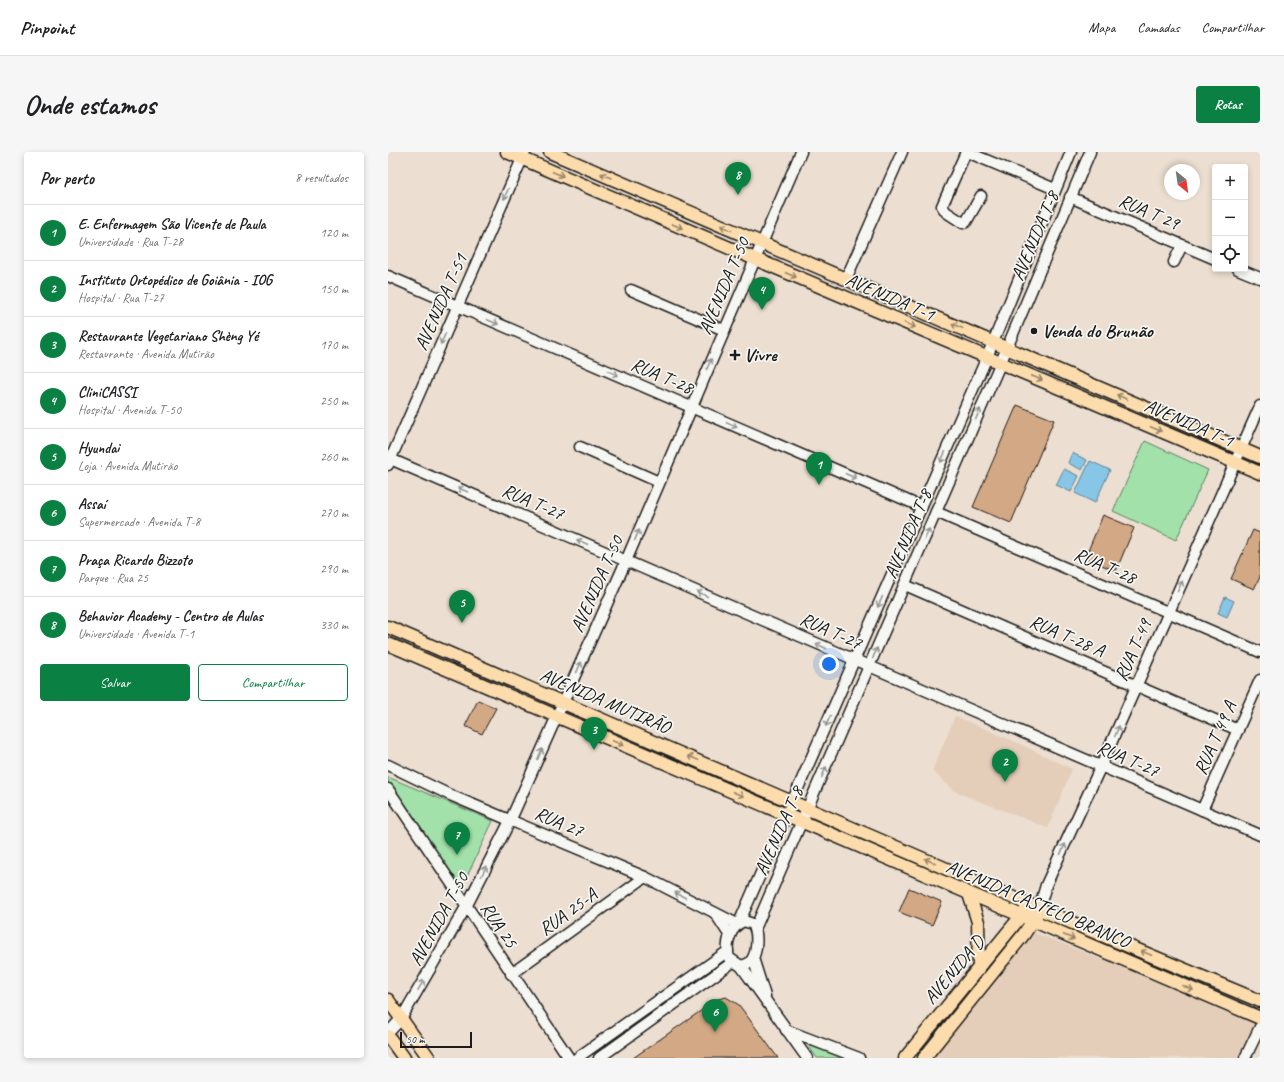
<!DOCTYPE html>
<html lang="pt">
<meta charset="utf-8">
<style>
body{margin:0;font-family:Caveat,sans-serif;background:#f6f6f6;color:#202124}
.controls{position:absolute;right:12px;top:12px;display:grid;overflow:hidden;border-radius:4px;box-shadow:0 2px 6px #0003}
.controls button{width:36px;height:36px;display:grid;place-items:center;padding:0;border:0;border-bottom:1px solid #e0e0e0;background:#fff;color:#202124;font:20px sans-serif}
.compass{position:absolute;left:776px;top:12px;width:36px;height:36px;border-radius:50%;background:#fff;box-shadow:0 2px 6px #0003;rotate:151deg}
.scale{position:absolute;left:12px;bottom:10px;width:72px;box-sizing:border-box;padding-left:4px;border:2px solid #1c1c1c;border-top:0;font-size:11px;line-height:14px;white-space:nowrap;color:#1c1c1c;-webkit-text-stroke:3px #f6f6f2;paint-order:stroke}
.you{position:absolute;left:441px;top:512px;width:14px;height:14px;margin:-10px;border:3px solid #fff;border-radius:50%;background:#1a73e8;box-shadow:0 0 0 6px #1a73e833}
.badge{display:grid;place-items:center;width:26px;height:26px;border-radius:50%;background:#0b8043;color:#fff;font-size:13px;font-weight:700}
.pin{position:absolute;translate:-50% -33px;filter:drop-shadow(0 1px 2px #0008)}
.pin::after{content:'';position:absolute;top:21px;width:14px;height:12px;background:inherit;clip-path:polygon(0 0,100% 0,50% 100%)}
.list{margin:0;padding:0;list-style:none}
h2{display:flex;justify-content:space-between;align-items:center;height:52px;margin:0;padding:0 16px;font-size:17px}
h2 small{font-size:13px;font-weight:400;color:#757577}
.list li{display:grid;grid-template-columns:26px 1fr auto;gap:12px;align-items:center;box-sizing:border-box;height:56px;padding:0 16px;border-top:1px solid #e0e0e0}
.list b{display:block;font-size:15px;white-space:nowrap}
.list p{margin:0;font-size:13px;white-space:nowrap;color:#757577}
.list em{font-size:13px;font-style:normal;color:#757577}
.actions{display:flex;gap:8px;padding:12px 16px}
.actions a{flex:1;padding:9px 0;border:1px solid #0b8043;border-radius:4px;text-align:center;font-size:14px;color:#0b8043}
.actions .main{background:#0b8043;color:#fff}
.icon{flex:none;width:22px;height:22px;fill:none;stroke:currentColor;stroke-width:2;stroke-linecap:round;stroke-linejoin:round}
.map{position:relative;flex:none;width:872px;height:906px;overflow:hidden;border-radius:4px}
header{display:flex;align-items:center;gap:24px;box-sizing:border-box;height:56px;padding:0 20px;background:#fff;border-bottom:1px solid #e0e0e0}
header strong{font-size:19px}
nav{display:flex;gap:22px;margin-inline-start:auto;font-size:14px}
.intro{display:flex;align-items:center;justify-content:space-between;box-sizing:border-box;height:96px;padding:0 24px}
h1{margin:0;font-size:28px}
.button{padding:10px 18px;border-radius:4px;background:#0b8043;color:#fff;font-size:14px;font-weight:700}
main{display:flex;gap:24px;padding:0 24px}
aside{flex:1;background:#fff;border-radius:4px;box-shadow:0 2px 6px #0003}
.map>svg:first-child{display:block}
.built{fill:#e4ceba}
.green{fill:#a2e1a9;stroke:#5f7e62}
.water{fill:#87c6e7;stroke:#5c8296}
.building{fill:#d3a884;stroke:#1c1c1c}
.lines{fill:none;stroke-linecap:round;stroke-linejoin:round}
.minor-casing{stroke:#1c1c1c;stroke-width:13}
.major-casing{stroke:#1c1c1c;stroke-width:15}
.minor{stroke:#f6f6f2;stroke-width:10}
.major{stroke:#fcdcac;stroke-width:12}
.oneway{stroke:#97866b}
.oneway2{stroke:#949492}
.poi-dot{fill:#1c1c1c;stroke:#f6f6f2;stroke-width:1.5}
.labels{text-anchor:middle;dominant-baseline:central;stroke-width:3.5;stroke-linejoin:round;paint-order:stroke}
.street-label{font-size:19px;fill:#1c1c1c;stroke:#f6f6f2}
.poi-label{font-size:19px;font-weight:bold;fill:#1c1c1c;stroke:#f6f6f2;text-anchor:start}
</style>
<header>
<strong>Pinpoint</strong>
<nav><a>Mapa</a><a>Camadas</a><a>Compartilhar</a></nav>
</header>
<div class="intro"><h1>Onde estamos</h1><a class="button">Rotas</a></div>
<main>
<aside>
<h2>Por perto<small>8 resultados</small></h2>
<ul class="list">
<li><span class="badge">1</span><div><b>E. Enfermagem São Vicente de Paula</b><p>Universidade · Rua T-28</p></div><em>120 m</em></li>
<li><span class="badge">2</span><div><b>Instituto Ortopédico de Goiânia - IOG</b><p>Hospital · Rua T-27</p></div><em>150 m</em></li>
<li><span class="badge">3</span><div><b>Restaurante Vegetariano Shèng Yé</b><p>Restaurante · Avenida Mutirão</p></div><em>170 m</em></li>
<li><span class="badge">4</span><div><b>CliniCASSI</b><p>Hospital · Avenida T-50</p></div><em>250 m</em></li>
<li><span class="badge">5</span><div><b>Hyundai</b><p>Loja · Avenida Mutirão</p></div><em>260 m</em></li>
<li><span class="badge">6</span><div><b>Assaí</b><p>Supermercado · Avenida T-8</p></div><em>270 m</em></li>
<li><span class="badge">7</span><div><b>Praça Ricardo Bizzoto</b><p>Parque · Rua 25</p></div><em>290 m</em></li>
<li><span class="badge">8</span><div><b>Behavior Academy - Centro de Aulas</b><p>Universidade · Avenida T-1</p></div><em>330 m</em></li>
</ul>
<div class="actions"><a class="main">Salvar</a><a>Compartilhar</a></div>
</aside>
<div class="map">
<svg width="872" height="906" viewBox="0 0 872 906">
<rect width="100%" height="100%" fill="#ecdfd1"/>
<filter id="ink" filterUnits="userSpaceOnUse"><feTurbulence type="fractalNoise" baseFrequency=".025" numOctaves="2"/><feDisplacementMap in="SourceGraphic" scale="8" xChannelSelector="R" yChannelSelector="G"/><feConvolveMatrix kernelMatrix="1 2 1 2 8 2 1 2 1" color-interpolation-filters="sRGB"/></filter>
<g filter="url(#ink)">
<g class="built">
<path d="M 567,564 L 630,591 L 684,617 L 660,676 L 568,640 L 544,619 Z"/>
<path d="M 647,781 L 868,867 L 851,906 L 545,906 Z"/>
</g>
<g class="green">
<path d="M 757,289 L 820,318 L 788,388 L 725,359 Z"/>
<path d="M 0,625 L 105,669 L 73,737 L 0,634 Z"/>
<path d="M 418,890 L 461,906 L 429,906 Z"/>
</g>
<g class="water">
<path d="M 684,301 L 699,308 L 694,318 L 680,311 Z"/>
<path d="M 702,309 L 722,318 L 707,351 L 687,341 Z"/>
<path d="M 676,317 L 691,324 L 683,340 L 668,333 Z"/>
<path d="M 837,445 L 846,449 L 839,465 L 830,461 Z"/>
</g>
<g class="building">
<path d="M 629,253 L 666,268 L 623,371 L 585,355 Z"/>
<path d="M 715,363 L 746,376 L 728,419 L 697,406 Z"/>
<path d="M 865,378 L 872,381 L 872,425 L 866,437 L 843,427 Z"/>
<path d="M 90,548 L 108,556 L 94,582 L 77,574 Z"/>
<path d="M 521,736 L 554,750 L 544,773 L 511,760 Z"/>
<path d="M 338,845 L 351,853 L 390,906 L 245,906 L 330,847 Z"/>
</g>
<g class="lines">
<defs>
<g id="minor">
<path d="M 578,0 L 554,54 L 558,60 L 575,71 L 578,70 L 593,44"/>
<path d="M 579,0 L 667,37"/>
<path d="M 682,45 L 827,107"/>
<path d="M 786,110 L 794,93"/>
<path d="M 850,117 L 872,126"/>
<path d="M 0,124 L 534,355"/>
<path d="M 458,127 L 514,0"/>
<path d="M 243,138 L 336,178"/>
<path d="M 192,295 L 271,330"/>
<path d="M 0,306 L 872,683"/>
<path d="M 0,313 L 137,0"/>
<path d="M 548,360 L 872,500"/>
<path d="M 517,433 L 850,578"/>
<path d="M 0,613 L 62,643 L 257,725 L 349,772"/>
<path d="M 0,637 L 181,906"/>
<path d="M 814,658 L 872,528"/>
<path d="M 651,757 L 658,733 L 713,614 L 872,254"/>
<path d="M 327,761 L 342,784"/>
<path d="M 356,769 L 365,772 C 370,781 370,802 362,810 C 360,812 356,813 353,814 L 341,806 C 337,791 342,775 356,769 Z"/>
<path d="M 351,771 L 599,205 L 683,0"/>
<path d="M 367,777 L 613,210 L 702,0"/>
<path d="M 365,806 L 377,844"/>
<path d="M 353,814 L 419,906"/>
<path d="M 123,822 L 257,725"/>
<path d="M 398,878 L 471,906"/>
<path d="M 0,881 L 13,867 L 78,755 L 123,667 L 238,409 L 413,0"/>
<path d="M 189,906 L 340,799"/>
<path d="M 211,906 L 345,810"/>
<path d="M 857,906 L 872,875"/>
</g>
<g id="major">
<path d="M 119,0 L 367,107 L 872,321"/>
<path d="M 162,0 L 872,305"/>
<path d="M 0,475 L 651,757 L 872,849"/>
<path d="M 0,492 L 872,866"/>
<path d="M 581,742 L 590,770 L 591,817"/>
<path d="M 0,848 L 41,906"/>
<path d="M 0,884 L 16,906"/>
<path d="M 517,906 L 638,758"/>
<path d="M 536,906 L 636,782 L 649,762"/>
</g>
</defs>
<use href="#minor" class="minor-casing"/>
<use href="#major" class="major-casing"/>
<use href="#minor" class="minor"/>
<use href="#major" class="major"/>
</g>
<defs><path id="oneway-shaft" d="M-6 0H5M1.5-3L5.5 0L1.5 3" fill="none" stroke-width="1.6" stroke-linecap="round" stroke-linejoin="round"/></defs>
<g class="oneway">
<use href="#oneway-shaft" transform="translate(170 22) rotate(23)"/>
<use href="#oneway-shaft" transform="translate(218 24) rotate(-157)"/>
<use href="#oneway-shaft" transform="translate(289 74) rotate(23)"/>
<use href="#oneway-shaft" transform="translate(338 76) rotate(-157)"/>
<use href="#oneway-shaft" transform="translate(403 123) rotate(23)"/>
<use href="#oneway-shaft" transform="translate(522 173) rotate(23)"/>
<use href="#oneway-shaft" transform="translate(569 174) rotate(-157)"/>
<use href="#oneway-shaft" transform="translate(649 226) rotate(23)"/>
<use href="#oneway-shaft" transform="translate(734 245) rotate(-156)"/>
<use href="#oneway-shaft" transform="translate(768 277) rotate(23)"/>
<use href="#oneway-shaft" transform="translate(230 591) rotate(23)"/>
<use href="#oneway-shaft" transform="translate(305 606) rotate(-157)"/>
<use href="#oneway-shaft" transform="translate(350 642) rotate(23)"/>
<use href="#oneway-shaft" transform="translate(542 709) rotate(-156)"/>
<use href="#oneway-shaft" transform="translate(681 785) rotate(23)"/>
<use href="#oneway-shaft" transform="translate(758 801) rotate(-157)"/>
<use href="#oneway-shaft" transform="translate(800 836) rotate(23)"/>
</g>
<g class="oneway2">
<use href="#oneway-shaft" transform="translate(118 42) rotate(114)"/>
<use href="#oneway-shaft" transform="translate(105 170) rotate(23)"/>
<use href="#oneway-shaft" transform="translate(55 187) rotate(114)"/>
<use href="#oneway-shaft" transform="translate(321 212) rotate(-67)"/>
<use href="#oneway-shaft" transform="translate(225 221) rotate(23)"/>
<use href="#oneway-shaft" transform="translate(590 262) rotate(-67)"/>
<use href="#oneway-shaft" transform="translate(344 273) rotate(23)"/>
<use href="#oneway-shaft" transform="translate(555 305) rotate(114)"/>
<use href="#oneway-shaft" transform="translate(463 324) rotate(23)"/>
<use href="#oneway-shaft" transform="translate(75 338) rotate(-157)"/>
<use href="#oneway-shaft" transform="translate(539 382) rotate(-67)"/>
<use href="#oneway-shaft" transform="translate(249 383) rotate(-67)"/>
<use href="#oneway-shaft" transform="translate(194 390) rotate(-157)"/>
<use href="#oneway-shaft" transform="translate(792 434) rotate(-66)"/>
<use href="#oneway-shaft" transform="translate(314 442) rotate(-156)"/>
<use href="#oneway-shaft" transform="translate(492 450) rotate(114)"/>
<use href="#oneway-shaft" transform="translate(433 494) rotate(-156)"/>
<use href="#oneway-shaft" transform="translate(487 501) rotate(-67)"/>
<use href="#oneway-shaft" transform="translate(191 515) rotate(-66)"/>
<use href="#oneway-shaft" transform="translate(440 569) rotate(114)"/>
<use href="#oneway-shaft" transform="translate(729 579) rotate(-67)"/>
<use href="#oneway-shaft" transform="translate(152 602) rotate(-66)"/>
<use href="#oneway-shaft" transform="translate(436 620) rotate(-67)"/>
<use href="#oneway-shaft" transform="translate(675 697) rotate(-65)"/>
<use href="#oneway-shaft" transform="translate(96 719) rotate(-63)"/>
<use href="#oneway-shaft" transform="translate(292 743) rotate(-153)"/>
<use href="#oneway-shaft" transform="translate(33 833) rotate(-60)"/>
</g>
</g>
<g class="poi-dot">
<circle cx="646" cy="179" r="4"/>
<path d="M345 197h4v4h4v4h-4v4h-4v-4h-4v-4h4z"/>
</g>
<g class="labels">
<g class="street-label">
<text transform="translate(761 60) rotate(23)">RUA T 29</text>
<text transform="translate(647 84) rotate(-67)">AVENIDA T-8</text>
<text transform="translate(336 134) rotate(-67)">AVENIDA T-50</text>
<text transform="translate(502 145) rotate(23)">AVENIDA T-1</text>
<text transform="translate(53 150) rotate(-66)">AVENIDA T-51</text>
<text transform="translate(274 224) rotate(23)">RUA T-28</text>
<text transform="translate(801 271) rotate(23)">AVENIDA T-1</text>
<text transform="translate(145 350) rotate(23)">RUA T-27</text>
<text transform="translate(520 382) rotate(-67)">AVENIDA T-8</text>
<text transform="translate(717 414) rotate(23)">RUA T-28</text>
<text transform="translate(209 432) rotate(-66)">AVENIDA T-50</text>
<text transform="translate(443 479) rotate(24)">RUA T-27</text>
<text transform="translate(679 484) rotate(23)">RUA T-28 A</text>
<text transform="translate(745 498) rotate(-66)">RUA T-49</text>
<text transform="translate(217 549) rotate(23)">AVENIDA MUTIRÃO</text>
<text transform="translate(827 586) rotate(-66)">RUA T 49 A</text>
<text transform="translate(740 607) rotate(23)">RUA T-27</text>
<text transform="translate(171 670) rotate(23)">RUA 27</text>
<text transform="translate(391 679) rotate(-66)">AVENIDA T-8</text>
<text transform="translate(650 752) rotate(23)">AVENIDA CASTELO BRANCO</text>
<text transform="translate(180 760) rotate(-36)">RUA 25-A</text>
<text transform="translate(51 767) rotate(-61)">AVENIDA T-50</text>
<text transform="translate(111 773) rotate(56)">RUA 25</text>
<text transform="translate(566 818) rotate(-50)">AVENIDA D</text>
</g>
<g class="poi-label">
<text x="654" y="179">Venda do Brunão</text>
<text x="356" y="203">Vivre</text>
</g>
</g>
</svg>
<div class="controls">
<button>+</button>
<button>−</button>
<button><svg class="icon" aria-label="locate" viewBox="0 0 24 24"><circle cx="12" cy="12" r="6"/><path d="M12 2v4M12 18v4M2 12h4M18 12h4"/></svg></button>
</div>
<svg class="compass" viewBox="-18 -18 36 36"><path d="M0-13l5 13h-10z" fill="#e53935"/><path d="M0 13l5-13h-10z" fill="#757577"/></svg>
<div class="scale">50 m</div>
<div class="you"></div>
<div class="pin badge" style="left:431px;top:333px">1</div>
<div class="pin badge" style="left:617px;top:630px">2</div>
<div class="pin badge" style="left:206px;top:598px">3</div>
<div class="pin badge" style="left:374px;top:158px">4</div>
<div class="pin badge" style="left:74px;top:471px">5</div>
<div class="pin badge" style="left:327px;top:880px">6</div>
<div class="pin badge" style="left:69px;top:703px">7</div>
<div class="pin badge" style="left:350px;top:43px">8</div>
</div>
</main>
